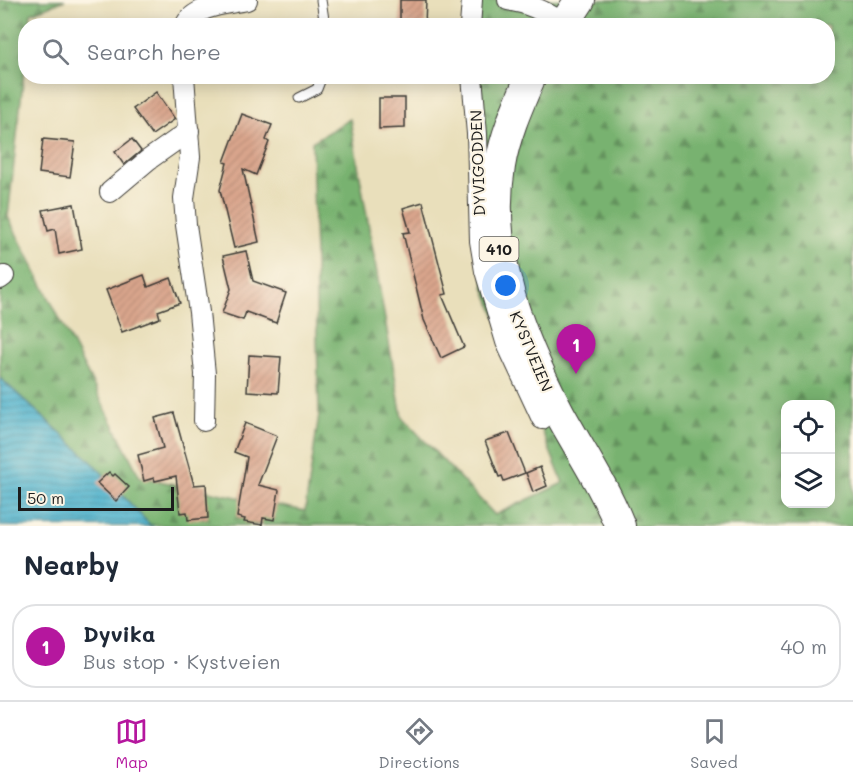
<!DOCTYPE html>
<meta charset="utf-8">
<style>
body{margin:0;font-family:Mali,sans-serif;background:#f6f6f7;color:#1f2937}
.controls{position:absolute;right:18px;bottom:18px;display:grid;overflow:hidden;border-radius:12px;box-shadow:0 3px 15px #0003}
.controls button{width:54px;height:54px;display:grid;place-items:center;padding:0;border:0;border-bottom:2px solid #e0e1e3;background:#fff;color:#1f2937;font:30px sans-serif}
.scale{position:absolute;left:18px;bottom:15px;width:156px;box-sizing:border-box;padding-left:6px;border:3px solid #1c1c1c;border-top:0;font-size:16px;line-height:21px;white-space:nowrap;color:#1c1c1c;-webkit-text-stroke:4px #fcf5e5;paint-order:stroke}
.you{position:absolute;left:506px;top:286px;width:21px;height:21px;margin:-15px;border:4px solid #fff;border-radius:50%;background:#1a73e8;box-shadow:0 0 0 9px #1a73e833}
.badge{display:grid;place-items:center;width:39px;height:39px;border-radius:50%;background:#b5179e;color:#fff;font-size:20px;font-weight:700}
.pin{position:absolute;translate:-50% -50px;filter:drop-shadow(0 2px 3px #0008)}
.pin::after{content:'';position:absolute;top:32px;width:21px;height:18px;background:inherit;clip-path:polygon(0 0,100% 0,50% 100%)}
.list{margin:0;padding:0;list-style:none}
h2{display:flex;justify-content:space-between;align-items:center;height:78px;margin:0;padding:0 24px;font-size:26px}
h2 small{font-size:20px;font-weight:400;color:#747a83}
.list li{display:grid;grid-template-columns:39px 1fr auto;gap:18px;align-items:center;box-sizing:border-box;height:84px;margin:0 12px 12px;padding:0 12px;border:2px solid #e0e1e3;border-radius:24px}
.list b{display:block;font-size:22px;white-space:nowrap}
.list p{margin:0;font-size:20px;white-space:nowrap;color:#747a83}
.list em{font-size:20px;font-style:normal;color:#747a83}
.icon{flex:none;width:33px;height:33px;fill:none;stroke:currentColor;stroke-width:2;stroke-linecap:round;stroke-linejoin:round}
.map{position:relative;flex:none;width:853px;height:526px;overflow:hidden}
.search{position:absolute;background:#fff;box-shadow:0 3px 15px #0003;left:18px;right:18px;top:18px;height:66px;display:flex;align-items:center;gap:15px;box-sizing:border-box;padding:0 21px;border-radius:24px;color:#747a83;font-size:22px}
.sheet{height:174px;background:#fff}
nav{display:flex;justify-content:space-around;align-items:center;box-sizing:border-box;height:84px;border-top:2px solid #e0e1e3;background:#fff;font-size:16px;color:#747a83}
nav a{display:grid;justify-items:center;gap:3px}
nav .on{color:#b5179e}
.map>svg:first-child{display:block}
.forest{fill:url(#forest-firs);stroke:#4a6746;stroke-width:1.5;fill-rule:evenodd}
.water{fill:url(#water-rules);stroke:#366875;stroke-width:1.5}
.building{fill:url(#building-hatch)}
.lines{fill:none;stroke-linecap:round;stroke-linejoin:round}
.lane-casing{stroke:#3b3934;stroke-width:11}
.street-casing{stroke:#3b3934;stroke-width:22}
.primary-casing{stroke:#3b3934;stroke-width:32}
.lane{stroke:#fff;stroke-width:9}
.street{stroke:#fff;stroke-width:20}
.primary{stroke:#fff;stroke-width:30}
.labels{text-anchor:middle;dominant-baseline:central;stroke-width:4.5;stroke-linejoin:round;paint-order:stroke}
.shield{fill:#fcf5e5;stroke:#5f5d58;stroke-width:1.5}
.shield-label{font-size:15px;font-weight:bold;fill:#1c1c1c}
.street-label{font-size:16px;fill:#1c1c1c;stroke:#fcf5e5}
</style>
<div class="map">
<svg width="853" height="526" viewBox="0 0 853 526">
<defs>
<pattern id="forest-firs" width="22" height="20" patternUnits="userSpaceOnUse" patternTransform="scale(1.5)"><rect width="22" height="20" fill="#78b270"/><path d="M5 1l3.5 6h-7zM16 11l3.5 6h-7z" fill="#62905b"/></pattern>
<pattern id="water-rules" width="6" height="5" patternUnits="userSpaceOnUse" patternTransform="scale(1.5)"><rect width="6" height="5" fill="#4fb3ce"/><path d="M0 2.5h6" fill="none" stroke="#4191a6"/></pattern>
<pattern id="building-hatch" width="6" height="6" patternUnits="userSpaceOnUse" patternTransform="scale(1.5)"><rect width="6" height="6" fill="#d9a58c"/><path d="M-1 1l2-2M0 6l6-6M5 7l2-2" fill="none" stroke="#ba8d78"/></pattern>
</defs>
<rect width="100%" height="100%" fill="#fcf5e5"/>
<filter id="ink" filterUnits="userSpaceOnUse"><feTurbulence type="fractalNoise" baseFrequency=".0167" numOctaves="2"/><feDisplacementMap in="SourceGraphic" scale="12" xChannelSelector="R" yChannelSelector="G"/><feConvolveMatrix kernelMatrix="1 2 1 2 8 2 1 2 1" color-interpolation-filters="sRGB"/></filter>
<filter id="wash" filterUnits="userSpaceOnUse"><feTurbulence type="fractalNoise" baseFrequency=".008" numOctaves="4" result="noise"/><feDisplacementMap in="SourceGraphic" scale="24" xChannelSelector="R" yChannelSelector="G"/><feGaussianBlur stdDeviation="1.35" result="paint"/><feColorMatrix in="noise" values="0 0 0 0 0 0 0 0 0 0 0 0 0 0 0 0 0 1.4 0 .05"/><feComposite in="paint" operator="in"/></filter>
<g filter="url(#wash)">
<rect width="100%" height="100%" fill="#e9dfbb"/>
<path class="forest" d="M 0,0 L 65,0 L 31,13 L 30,25 L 26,26 L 25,63 L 8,217 L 140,477 L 305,511 L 319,414 L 312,142 L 350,119 L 402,417 L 495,515 L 563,483 L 484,287 L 478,77 L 828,76 L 828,26 L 478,25 L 479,0 L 853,0 L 853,526 L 150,525 L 62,434 L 0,378 ZM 786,404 L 830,404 L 830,503 L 786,503 Z"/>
<path class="water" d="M 0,378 L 90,460 L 150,525 L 154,526 L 0,526 Z"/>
<g id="blocks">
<g class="building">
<path d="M 400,0 L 426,0 L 425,25 L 400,25 Z"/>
<path d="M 156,92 L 175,119 L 152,135 L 133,109 Z"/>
<path d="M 379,98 L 405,98 L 405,128 L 379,129 Z"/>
<path d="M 242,114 L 272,125 L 266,140 L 269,142 L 256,175 L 243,169 L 259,242 L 234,248 L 220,190 L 227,163 L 224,162 Z"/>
<path d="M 43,139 L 75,142 L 70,177 L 39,173 Z"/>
<path d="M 132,139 L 141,151 L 124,165 L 115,152 Z"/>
<path d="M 423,202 L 447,294 L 442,295 L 464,347 L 441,358 L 424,320 L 403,233 L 410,232 L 403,208 Z"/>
<path d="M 74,204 L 82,249 L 59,254 L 55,229 L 48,231 L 43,210 Z"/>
<path d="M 246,251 L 253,281 L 286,293 L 276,323 L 246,312 L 243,320 L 222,313 L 231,289 L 223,256 Z"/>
<path d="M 144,275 L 148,287 L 171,278 L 180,303 L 158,311 L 160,318 L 122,332 L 106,290 Z"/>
<path d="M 249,355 L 281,357 L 278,393 L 247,391 Z"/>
<path d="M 174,413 L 194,485 L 206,484 L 208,518 L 188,520 L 187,512 L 180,513 L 176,476 L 155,481 L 154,478 L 144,481 L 138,455 L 163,448 L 155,418 Z"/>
<path d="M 245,423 L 277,436 L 258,485 L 279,490 L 274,520 L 263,518 L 262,525 L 244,522 L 245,519 L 237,517 L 247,457 L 234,452 Z"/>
<path d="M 509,433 L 525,473 L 504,481 L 502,476 L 499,477 L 485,441 Z"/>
<path d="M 540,467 L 547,486 L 533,492 L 526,473 Z"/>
<path d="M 109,472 L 113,476 L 115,474 L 129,487 L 116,501 L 97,483 Z"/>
</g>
</g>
</g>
<g filter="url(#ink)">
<use href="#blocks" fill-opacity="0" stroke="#3b3934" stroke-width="1.5"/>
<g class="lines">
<defs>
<g id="lane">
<path d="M 321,0 L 325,26"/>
<path d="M 299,98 L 317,89 L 322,76"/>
</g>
<g id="street">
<path d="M 508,0 C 528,3 547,12 564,24"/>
<path d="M 185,26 C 193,6 228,4 247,0"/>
<path d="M 470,26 L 472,0"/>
<path d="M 184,76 L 190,157 L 184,198 L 186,225 L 199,312 L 205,374 L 204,421"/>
<path d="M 472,76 L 477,134 L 480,241 L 485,271 L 506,342 L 542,419"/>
<path d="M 110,192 L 148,160 L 189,131"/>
<path d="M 0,279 L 4,276"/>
</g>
<g id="primary">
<path d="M 563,26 L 580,0"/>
<path d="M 531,76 C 518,106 505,135 500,166 C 486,254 520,338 560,414 C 581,452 604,486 620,526"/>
</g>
</defs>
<use href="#lane" class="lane-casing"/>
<use href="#street" class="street-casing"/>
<use href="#primary" class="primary-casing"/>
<use href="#lane" class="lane"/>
<use href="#street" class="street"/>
<use href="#primary" class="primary"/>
</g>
</g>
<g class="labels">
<rect class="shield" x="479.5" y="237" width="39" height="24" rx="4.5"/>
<g class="shield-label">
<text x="499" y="249">410</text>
</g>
<g class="street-label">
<text transform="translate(477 163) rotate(-92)">DYVIGODDEN</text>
<text transform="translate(532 351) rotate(67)">KYSTVEIEN</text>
</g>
</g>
</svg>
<div class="controls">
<button><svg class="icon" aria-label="locate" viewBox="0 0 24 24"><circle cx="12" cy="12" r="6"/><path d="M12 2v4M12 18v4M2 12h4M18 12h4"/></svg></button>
<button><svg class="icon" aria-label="layers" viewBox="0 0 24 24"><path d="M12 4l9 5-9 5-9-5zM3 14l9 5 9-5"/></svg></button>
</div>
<div class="scale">50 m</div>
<div class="you"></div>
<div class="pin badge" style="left:576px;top:374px">1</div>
<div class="search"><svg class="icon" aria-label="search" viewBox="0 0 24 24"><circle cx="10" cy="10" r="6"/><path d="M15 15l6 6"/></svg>Search here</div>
</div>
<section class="sheet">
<h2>Nearby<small></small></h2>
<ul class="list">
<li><span class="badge">1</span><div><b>Dyvika</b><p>Bus stop · Kystveien</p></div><em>40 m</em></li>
</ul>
</section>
<nav>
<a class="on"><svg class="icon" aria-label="map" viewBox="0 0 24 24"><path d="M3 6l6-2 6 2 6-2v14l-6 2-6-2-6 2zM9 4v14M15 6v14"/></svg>Map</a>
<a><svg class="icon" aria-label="directions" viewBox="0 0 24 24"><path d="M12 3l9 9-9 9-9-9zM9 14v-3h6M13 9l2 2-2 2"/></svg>Directions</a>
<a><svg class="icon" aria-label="saved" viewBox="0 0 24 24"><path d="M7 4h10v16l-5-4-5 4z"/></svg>Saved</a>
</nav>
